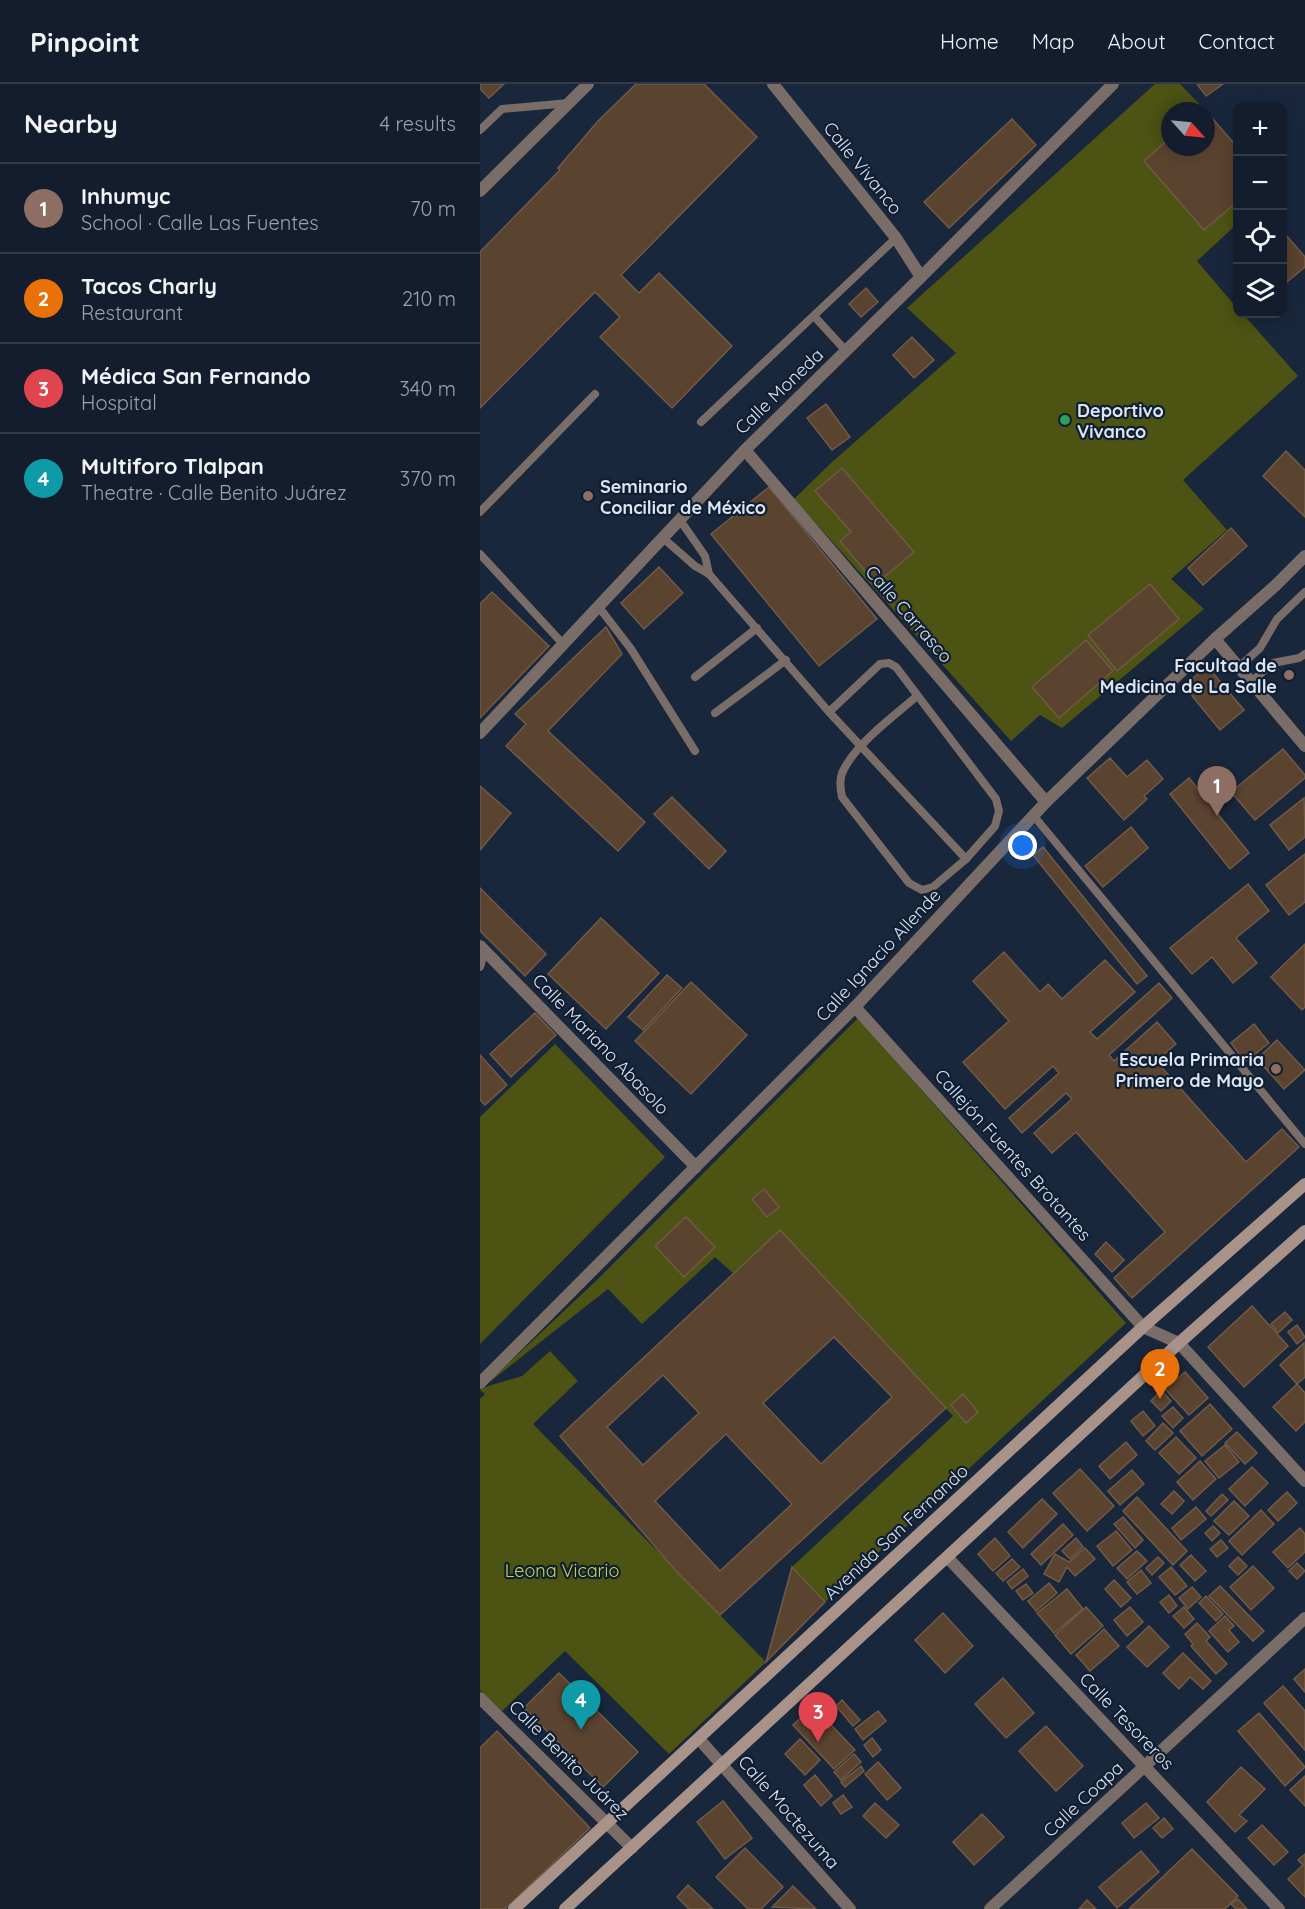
<!DOCTYPE html>
<meta charset="utf-8">
<style>
body{margin:0;font-family:Quicksand,sans-serif;background:#1c2636;color:#f1f3f6}
.controls{position:absolute;right:18px;top:18px;display:grid;overflow:hidden;border-radius:12px;box-shadow:0 3px 15px #0003}
.controls button{width:54px;height:54px;display:grid;place-items:center;padding:0;border:0;border-bottom:2px solid #323b4a;background:#131d2e;color:#f1f3f6;font:30px sans-serif}
.compass{position:absolute;left:681px;top:18px;width:54px;height:54px;border-radius:50%;background:#131d2e;box-shadow:0 3px 15px #0003;rotate:117deg}
.you{position:absolute;left:543px;top:762px;width:21px;height:21px;margin:-15px;border:4px solid #fff;border-radius:50%;background:#1a73e8;box-shadow:0 0 0 9px #1a73e833}
.badge{display:grid;place-items:center;width:39px;height:39px;border-radius:50%;background:#54cadd;color:#fff;font-size:20px;font-weight:700}
.pin{position:absolute;translate:-50% -50px;filter:drop-shadow(0 2px 3px #0008)}
.pin::after{content:'';position:absolute;top:32px;width:21px;height:18px;background:inherit;clip-path:polygon(0 0,100% 0,50% 100%)}
.list{margin:0;padding:0;list-style:none}
h2{display:flex;justify-content:space-between;align-items:center;height:78px;margin:0;padding:0 24px;font-size:26px}
h2 small{font-size:20px;font-weight:400;color:#9da2aa}
.list li{display:grid;grid-template-columns:39px 1fr auto;gap:18px;align-items:center;box-sizing:border-box;height:90px;padding:0 24px;border-top:2px solid #323b4a}
.list b{display:block;font-size:22px;white-space:nowrap}
.list p{margin:0;font-size:20px;white-space:nowrap;color:#9da2aa}
.list em{font-size:20px;font-style:normal;color:#9da2aa}
.icon{flex:none;width:33px;height:33px;fill:none;stroke:currentColor;stroke-width:2;stroke-linecap:round;stroke-linejoin:round}
.map{position:relative;flex:none;width:825px;height:1825px;overflow:hidden}
header{display:flex;align-items:center;gap:36px;box-sizing:border-box;height:84px;padding:0 30px;background:#131d2e;border-bottom:2px solid #323b4a}
header strong{font-size:28px}
nav{display:flex;gap:33px;margin-inline-start:auto;font-size:21px}
main{display:flex}
aside{flex:1;background:#131d2e}
.map>svg:first-child{display:block}
.green{fill:#4c5313}
.building{fill:#5a432f;stroke:#725a45;stroke-width:1.5;fill-rule:evenodd}
.lines{fill:none;stroke-linecap:round;stroke-linejoin:round}
.lane{stroke:#7a6c66;stroke-width:8}
.street{stroke:#7a6c66;stroke-width:12}
.secondary{stroke:#a99389;stroke-width:12}
.leisure-dot{fill:#2e9e5b;stroke:#101e32;stroke-width:2}
.education-dot{fill:#8d6e63;stroke:#101e32;stroke-width:2}
.labels{text-anchor:middle;dominant-baseline:central;stroke-width:4.5;stroke-linejoin:round;paint-order:stroke}
.street-label{font-size:18px;fill:#dce5f4;stroke:#101e32}
.poi-label{font-size:18px;font-weight:bold;fill:#dce5f4;stroke:#101e32;text-anchor:start}
.park-label{font-size:18px;fill:#c5d657;stroke:#101e32}
</style>
<header>
<strong>Pinpoint</strong>
<nav><a>Home</a><a>Map</a><a>About</a><a>Contact</a></nav>
</header>
<main>
<aside>
<h2>Nearby<small>4 results</small></h2>
<ul class="list">
<li><span class="badge" style="background:#8d6e63">1</span><div><b>Inhumyc</b><p>School · Calle Las Fuentes</p></div><em>70 m</em></li>
<li><span class="badge" style="background:#e8710a">2</span><div><b>Tacos Charly</b><p>Restaurant</p></div><em>210 m</em></li>
<li><span class="badge" style="background:#e0444e">3</span><div><b>Médica San Fernando</b><p>Hospital</p></div><em>340 m</em></li>
<li><span class="badge" style="background:#0f9aa8">4</span><div><b>Multiforo Tlalpan</b><p>Theatre · Calle Benito Juárez</p></div><em>370 m</em></li>
</ul>
</aside>
<div class="map">
<svg width="825" height="1825" viewBox="0 0 825 1825">
<rect width="100%" height="100%" fill="#19273d"/>
<g class="green">
<path d="M 675,0 L 700,0 L 726,27 L 690,27 L 690,63 L 726,63 L 726,27 L 757,64 L 757,140 L 717,177 L 757,224 L 758,230 L 763,230 L 818,292 L 703,396 L 747,446 L 691,495 L 724,525 L 582,644 L 560,631 L 531,657 L 314,415 L 351,379 L 476,269 L 427,224 Z"/>
<path d="M 378,934 L 646,1239 L 345,1518 L 312,1483 L 473,1332 L 300,1147 L 254,1190 L 235,1173 L 162,1240 L 128,1205 L 2,1304 L 42,1292 L 70,1267 L 98,1297 L 53,1340 L 286,1578 L 189,1670 L 85,1567 L 22,1627 L 0,1606 L 0,1315 L 5,1310 L 0,1306 L 118,1195 Z"/>
<path d="M 75,960 L 185,1073 L 0,1260 L 0,1033 Z"/>
</g>
<g class="building">
<path d="M 0,0 L 24,0 L 9,14 L 0,5 Z"/>
<path d="M 156,0 L 224,0 L 277,53 L 141,191 L 159,209 L 179,189 L 252,262 L 192,324 L 120,253 L 140,233 L 115,208 L 0,324 L 0,168 L 80,86 L 78,84 L 118,37 Z"/>
<path d="M 717,0 L 743,0 L 726,12 Z"/>
<path d="M 726,27 L 758,64 L 758,117 L 724,146 L 664,77 L 690,54 L 690,63 L 726,63 Z"/>
<path d="M 532,35 L 556,61 L 469,144 L 444,118 Z"/>
<path d="M 805,150 L 825,173 L 825,183 L 802,202 L 802,152 Z"/>
<path d="M 386,204 L 398,218 L 381,233 L 369,220 Z"/>
<path d="M 432,253 L 454,276 L 434,294 L 413,271 Z"/>
<path d="M 346,320 L 370,353 L 352,366 L 327,334 Z"/>
<path d="M 806,367 L 825,386 L 825,433 L 783,392 Z"/>
<path d="M 362,384 L 434,468 L 396,500 L 360,457 L 371,448 L 335,407 Z"/>
<path d="M 289,403 L 397,535 L 339,582 L 231,450 Z"/>
<path d="M 751,444 L 767,462 L 723,501 L 708,484 Z"/>
<path d="M 179,483 L 203,509 L 164,545 L 141,519 Z"/>
<path d="M 670,500 L 699,535 L 637,587 L 608,551 Z"/>
<path d="M 12,508 L 69,562 L 0,634 L 0,520 Z"/>
<path d="M 126,543 L 142,570 L 68,647 L 165,738 L 138,767 L 26,662 L 46,640 L 35,630 Z"/>
<path d="M 606,556 L 633,587 L 579,634 L 552,603 Z"/>
<path d="M 727,582 L 764,626 L 740,646 L 704,602 Z"/>
<path d="M 803,665 L 825,691 L 825,694 L 775,736 L 751,708 Z"/>
<path d="M 630,674 L 647,693 L 667,676 L 683,695 L 664,712 L 667,715 L 644,736 L 607,694 Z"/>
<path d="M 709,694 L 769,769 L 750,785 L 690,710 Z"/>
<path d="M 0,702 L 31,729 L 0,766 Z"/>
<path d="M 192,713 L 246,767 L 229,785 L 174,730 Z"/>
<path d="M 824,714 L 825,753 L 809,766 L 790,741 Z"/>
<path d="M 651,743 L 668,764 L 623,803 L 605,782 Z"/>
<path d="M 563,763 L 667,892 L 657,900 L 553,771 Z"/>
<path d="M 825,770 L 825,818 L 809,831 L 786,801 Z"/>
<path d="M 768,800 L 789,827 L 756,854 L 777,879 L 753,899 L 732,873 L 712,890 L 690,864 Z"/>
<path d="M 0,804 L 66,870 L 45,892 L 0,847 Z"/>
<path d="M 121,834 L 179,889 L 126,945 L 68,890 Z"/>
<path d="M 825,860 L 825,923 L 822,926 L 791,893 Z"/>
<path d="M 524,868 L 560,908 L 568,900 L 582,915 L 625,876 L 655,908 L 610,948 L 617,955 L 679,899 L 692,914 L 629,971 L 634,977 L 677,938 L 696,960 L 676,977 L 766,1078 L 802,1045 L 819,1063 L 652,1214 L 634,1194 L 685,1148 L 596,1048 L 572,1069 L 554,1049 L 592,1015 L 586,1009 L 542,1049 L 529,1034 L 579,989 L 573,982 L 525,1025 L 483,978 L 529,937 L 493,897 Z"/>
<path d="M 187,891 L 202,904 L 163,946 L 148,933 Z"/>
<path d="M 211,898 L 267,951 L 211,1010 L 155,957 Z"/>
<path d="M 55,929 L 76,951 L 31,993 L 10,970 Z"/>
<path d="M 774,940 L 789,959 L 765,978 L 751,959 Z"/>
<path d="M 797,956 L 825,986 L 804,1005 L 777,975 Z"/>
<path d="M 0,971 L 27,1001 L 5,1021 L 0,1016 Z"/>
<path d="M 284,1105 L 299,1123 L 287,1133 L 272,1115 Z"/>
<path d="M 206,1133 L 235,1163 L 204,1193 L 175,1162 Z"/>
<path d="M 300,1146 L 466,1324 L 240,1531 L 196,1487 L 80,1352 ZM 354,1253 L 412,1313 L 341,1380 L 283,1319 ZM 183,1291 L 219,1329 L 163,1381 L 127,1343 ZM 246,1350 L 312,1420 L 240,1487 L 175,1417 Z"/>
<path d="M 626,1158 L 644,1176 L 632,1188 L 615,1170 Z"/>
<path d="M 772,1222 L 808,1262 L 764,1303 L 728,1263 Z"/>
<path d="M 805,1228 L 812,1236 L 798,1249 L 791,1240 Z"/>
<path d="M 817,1241 L 825,1253 L 817,1260 L 808,1248 Z"/>
<path d="M 824,1259 L 825,1293 L 817,1300 L 800,1281 Z"/>
<path d="M 705,1288 L 728,1314 L 709,1331 L 685,1305 Z"/>
<path d="M 817,1300 L 825,1309 L 825,1338 L 816,1347 L 793,1323 Z"/>
<path d="M 681,1306 L 691,1317 L 681,1327 L 671,1317 Z"/>
<path d="M 483,1310 L 498,1328 L 486,1339 L 471,1321 Z"/>
<path d="M 730,1320 L 752,1345 L 722,1372 L 700,1347 Z"/>
<path d="M 693,1323 L 703,1334 L 693,1344 L 682,1332 Z"/>
<path d="M 663,1327 L 675,1342 L 663,1352 L 651,1337 Z"/>
<path d="M 683,1339 L 693,1349 L 675,1366 L 666,1357 Z"/>
<path d="M 757,1348 L 777,1369 L 765,1380 L 745,1359 Z"/>
<path d="M 696,1353 L 716,1374 L 699,1390 L 679,1369 Z"/>
<path d="M 646,1358 L 657,1371 L 630,1395 L 619,1382 Z"/>
<path d="M 745,1361 L 759,1378 L 739,1394 L 725,1377 Z"/>
<path d="M 720,1377 L 736,1395 L 713,1416 L 697,1398 Z"/>
<path d="M 772,1383 L 788,1399 L 765,1422 L 749,1405 Z"/>
<path d="M 600,1385 L 634,1422 L 607,1447 L 573,1409 Z"/>
<path d="M 652,1386 L 664,1400 L 640,1421 L 628,1407 Z"/>
<path d="M 694,1407 L 704,1417 L 692,1430 L 681,1420 Z"/>
<path d="M 807,1408 L 817,1419 L 798,1437 L 788,1426 Z"/>
<path d="M 742,1410 L 748,1416 L 731,1432 L 726,1427 Z"/>
<path d="M 657,1413 L 707,1467 L 693,1481 L 643,1427 Z"/>
<path d="M 562,1415 L 577,1430 L 543,1464 L 528,1448 Z"/>
<path d="M 754,1417 L 769,1432 L 749,1451 L 734,1437 Z"/>
<path d="M 716,1423 L 726,1435 L 701,1456 L 692,1444 Z"/>
<path d="M 781,1426 L 794,1440 L 762,1471 L 749,1457 Z"/>
<path d="M 643,1433 L 663,1456 L 655,1464 L 634,1440 Z"/>
<path d="M 583,1440 L 593,1451 L 561,1481 L 551,1470 Z"/>
<path d="M 733,1442 L 740,1449 L 732,1457 L 725,1449 Z"/>
<path d="M 820,1444 L 825,1450 L 825,1468 L 808,1484 L 793,1468 Z"/>
<path d="M 636,1447 L 652,1466 L 633,1482 L 617,1462 Z"/>
<path d="M 515,1454 L 530,1472 L 513,1487 L 498,1470 Z"/>
<path d="M 596,1454 L 603,1463 L 590,1475 L 582,1467 Z"/>
<path d="M 741,1456 L 748,1464 L 737,1473 L 730,1465 Z"/>
<path d="M 605,1464 L 615,1475 L 595,1492 L 587,1483 L 579,1498 L 564,1490 L 575,1470 L 589,1478 Z"/>
<path d="M 657,1467 L 667,1477 L 647,1495 L 637,1484 Z"/>
<path d="M 711,1471 L 726,1487 L 715,1497 L 700,1481 Z"/>
<path d="M 678,1473 L 684,1479 L 672,1491 L 666,1484 Z"/>
<path d="M 758,1473 L 767,1482 L 758,1491 L 749,1482 Z"/>
<path d="M 532,1475 L 540,1483 L 523,1497 L 516,1489 Z"/>
<path d="M 817,1479 L 825,1487 L 817,1495 L 809,1487 Z"/>
<path d="M 773,1482 L 794,1504 L 771,1526 L 750,1503 Z"/>
<path d="M 312,1483 L 345,1518 L 286,1578 Z"/>
<path d="M 691,1483 L 707,1502 L 695,1511 L 679,1493 Z"/>
<path d="M 543,1485 L 548,1492 L 532,1505 L 527,1498 Z"/>
<path d="M 661,1486 L 671,1499 L 657,1510 L 647,1498 Z"/>
<path d="M 634,1496 L 651,1514 L 641,1523 L 625,1505 Z"/>
<path d="M 569,1499 L 577,1509 L 556,1527 L 548,1517 Z"/>
<path d="M 546,1500 L 553,1509 L 543,1516 L 536,1507 Z"/>
<path d="M 740,1502 L 784,1547 L 773,1557 L 729,1512 Z"/>
<path d="M 712,1503 L 721,1513 L 708,1525 L 699,1514 Z"/>
<path d="M 587,1505 L 603,1525 L 574,1549 L 557,1529 Z"/>
<path d="M 689,1511 L 697,1522 L 689,1529 L 680,1518 Z"/>
<path d="M 726,1512 L 743,1530 L 736,1537 L 719,1519 Z"/>
<path d="M 606,1523 L 623,1542 L 591,1570 L 575,1551 Z"/>
<path d="M 650,1523 L 663,1538 L 647,1552 L 634,1536 Z"/>
<path d="M 704,1523 L 714,1535 L 704,1544 L 693,1532 Z"/>
<path d="M 463,1529 L 493,1562 L 465,1589 L 435,1556 Z"/>
<path d="M 745,1532 L 754,1542 L 749,1546 L 759,1558 L 748,1568 L 729,1547 Z"/>
<path d="M 717,1539 L 730,1553 L 726,1557 L 747,1580 L 736,1590 L 711,1562 L 713,1560 L 705,1550 Z"/>
<path d="M 669,1542 L 689,1563 L 667,1583 L 647,1563 Z"/>
<path d="M 624,1545 L 639,1562 L 610,1587 L 596,1571 Z"/>
<path d="M 703,1569 L 731,1597 L 723,1605 L 710,1593 L 699,1605 L 683,1589 Z"/>
<path d="M 825,1585 L 825,1608 L 814,1595 Z"/>
<path d="M 79,1589 L 158,1668 L 123,1703 L 44,1624 Z"/>
<path d="M 523,1594 L 554,1629 L 526,1654 L 495,1620 Z"/>
<path d="M 803,1602 L 825,1627 L 825,1666 L 784,1619 Z"/>
<path d="M 362,1616 L 380,1636 L 373,1642 L 356,1622 Z"/>
<path d="M 333,1622 L 375,1666 L 354,1685 L 313,1641 Z"/>
<path d="M 398,1627 L 406,1637 L 383,1656 L 375,1645 Z"/>
<path d="M 779,1629 L 825,1683 L 805,1702 L 758,1647 Z"/>
<path d="M 566,1642 L 603,1682 L 576,1707 L 539,1667 Z"/>
<path d="M 17,1647 L 110,1744 L 25,1825 L 0,1825 L 0,1664 Z"/>
<path d="M 392,1654 L 401,1666 L 393,1673 L 384,1661 Z"/>
<path d="M 320,1655 L 340,1676 L 325,1691 L 305,1670 Z"/>
<path d="M 374,1670 L 381,1678 L 361,1696 L 354,1688 Z"/>
<path d="M 398,1678 L 421,1704 L 407,1716 L 385,1690 Z"/>
<path d="M 381,1682 L 384,1687 L 365,1703 L 361,1698 Z"/>
<path d="M 761,1683 L 785,1705 L 759,1731 L 767,1737 L 755,1748 L 727,1718 Z"/>
<path d="M 335,1691 L 352,1712 L 341,1722 L 324,1701 Z"/>
<path d="M 825,1692 L 825,1722 L 810,1706 Z"/>
<path d="M 363,1711 L 372,1723 L 361,1730 L 353,1719 Z"/>
<path d="M 243,1717 L 272,1754 L 245,1775 L 217,1738 Z"/>
<path d="M 395,1719 L 419,1741 L 406,1754 L 383,1732 Z"/>
<path d="M 666,1719 L 679,1734 L 654,1754 L 642,1739 Z"/>
<path d="M 502,1730 L 524,1753 L 494,1781 L 473,1758 Z"/>
<path d="M 684,1734 L 693,1745 L 682,1754 L 673,1744 Z"/>
<path d="M 782,1741 L 808,1768 L 794,1781 L 768,1754 Z"/>
<path d="M 265,1764 L 303,1803 L 281,1825 L 268,1825 L 236,1793 Z"/>
<path d="M 712,1765 L 758,1812 L 745,1825 L 649,1825 Z"/>
<path d="M 661,1767 L 679,1788 L 637,1824 L 619,1803 Z"/>
<path d="M 825,1770 L 825,1813 L 808,1795 L 823,1781 L 818,1776 Z"/>
<path d="M 208,1801 L 233,1825 L 209,1825 L 197,1813 Z"/>
<path d="M 313,1802 L 336,1825 L 292,1823 Z"/>
<path d="M 758,1815 L 767,1825 L 756,1825 L 751,1820 Z"/>
<path d="M 607,1816 L 616,1825 L 599,1825 Z"/>
</g>
<g class="lines">
<g class="lane">
<path d="M 0,46 L 22,25 L 89,19"/>
<path d="M 334,232 L 366,267"/>
<path d="M 221,338 L 416,154"/>
<path d="M 0,428 L 115,310"/>
<path d="M 200,436 L 225,472 L 229,490"/>
<path d="M 183,454 L 215,482 L 229,490 L 349,628 L 486,775"/>
<path d="M 0,470 L 84,561"/>
<path d="M 118,522 L 151,565 L 215,667"/>
<path d="M 759,583 L 780,564 L 797,535 L 825,508"/>
<path d="M 215,593 L 277,544"/>
<path d="M 772,597 L 793,579 L 819,574 L 825,570"/>
<path d="M 349,628 L 400,580 L 409,579 L 416,583 L 516,715 L 519,727 L 515,742 L 486,775 L 453,803 L 442,806 L 429,799 L 362,713 C 360,703 359,694 364,685 C 378,658 414,632 437,612"/>
<path d="M 235,629 L 306,576"/>
<path d="M 553,731 L 825,1060"/>
<path d="M 0,883 L 5,867"/>
</g>
<g class="street">
<path d="M 293,0 L 416,154 L 441,193"/>
<path d="M 0,107 L 108,0"/>
<path d="M 265,366 L 566,718"/>
<path d="M 735,555 L 825,662"/>
<path d="M 0,649 L 265,366 L 441,193 L 633,0"/>
<path d="M 0,862 L 216,1083"/>
<path d="M 375,923 L 663,1243 L 699,1259 L 825,1397"/>
<path d="M 0,1299 L 375,923 L 566,718 L 735,555 L 796,501 L 825,472"/>
<path d="M 468,1474 L 799,1825"/>
<path d="M 0,1614 L 152,1764"/>
<path d="M 219,1655 L 370,1825"/>
<path d="M 510,1825 L 825,1534"/>
</g>
<g class="secondary">
<path d="M 34,1825 L 663,1243 L 825,1100"/>
<path d="M 85,1825 L 699,1259 L 825,1147"/>
</g>
</g>
<circle class="leisure-dot" cx="585" cy="336" r="6"/>
<g class="education-dot">
<circle cx="108" cy="412" r="6"/>
<circle cx="809" cy="591" r="6"/>
<circle cx="796" cy="985" r="6"/>
</g>
<g class="labels">
<g class="street-label">
<text transform="translate(383 84) rotate(51)">Calle Vivanco</text>
<text transform="translate(299 307) rotate(-44)">Calle Moneda</text>
<text transform="translate(429 530) rotate(49)">Calle Carrasco</text>
<text transform="translate(398 871) rotate(-47)">Calle Ignacio Allende</text>
<text transform="translate(121 960) rotate(46)">Calle Mariano Abasolo</text>
<text transform="translate(533 1071) rotate(48)">Callejón Fuentes Brotantes</text>
<text transform="translate(416 1448) rotate(-43)">Avenida San Fernando</text>
<text transform="translate(647 1637) rotate(46)">Calle Tesoreros</text>
<text transform="translate(89 1676) rotate(45)">Calle Benito Juárez</text>
<text transform="translate(603 1715) rotate(-43)">Calle Coapa</text>
<text transform="translate(309 1728) rotate(49)">Calle Moctezuma</text>
</g>
<g class="poi-label">
<text x="597" y="326">Deportivo<tspan x="597" dy="21">Vivanco</tspan></text>
<text x="120" y="402">Seminario<tspan x="120" dy="21">Conciliar de México</tspan></text>
<text x="797" y="581" text-anchor="end">Facultad de<tspan x="797" dy="21">Medicina de La Salle</tspan></text>
<text x="784" y="975" text-anchor="end">Escuela Primaria<tspan x="784" dy="21">Primero de Mayo</tspan></text>
</g>
<g class="park-label">
<text x="82" y="1486">Leona Vicario</text>
</g>
</g>
</svg>
<div class="controls">
<button>+</button>
<button>−</button>
<button><svg class="icon" aria-label="locate" viewBox="0 0 24 24"><circle cx="12" cy="12" r="6"/><path d="M12 2v4M12 18v4M2 12h4M18 12h4"/></svg></button>
<button><svg class="icon" aria-label="layers" viewBox="0 0 24 24"><path d="M12 4l9 5-9 5-9-5zM3 14l9 5 9-5"/></svg></button>
</div>
<svg class="compass" viewBox="-18 -18 36 36"><path d="M0-13l5 13h-10z" fill="#e53935"/><path d="M0 13l5-13h-10z" fill="#9da2aa"/></svg>
<div class="you"></div>
<div class="pin badge" style="left:737px;top:732px;background:#8d6e63">1</div>
<div class="pin badge" style="left:680px;top:1315px;background:#e8710a">2</div>
<div class="pin badge" style="left:338px;top:1658px;background:#e0444e">3</div>
<div class="pin badge" style="left:101px;top:1646px;background:#0f9aa8">4</div>
</div>
</main>
